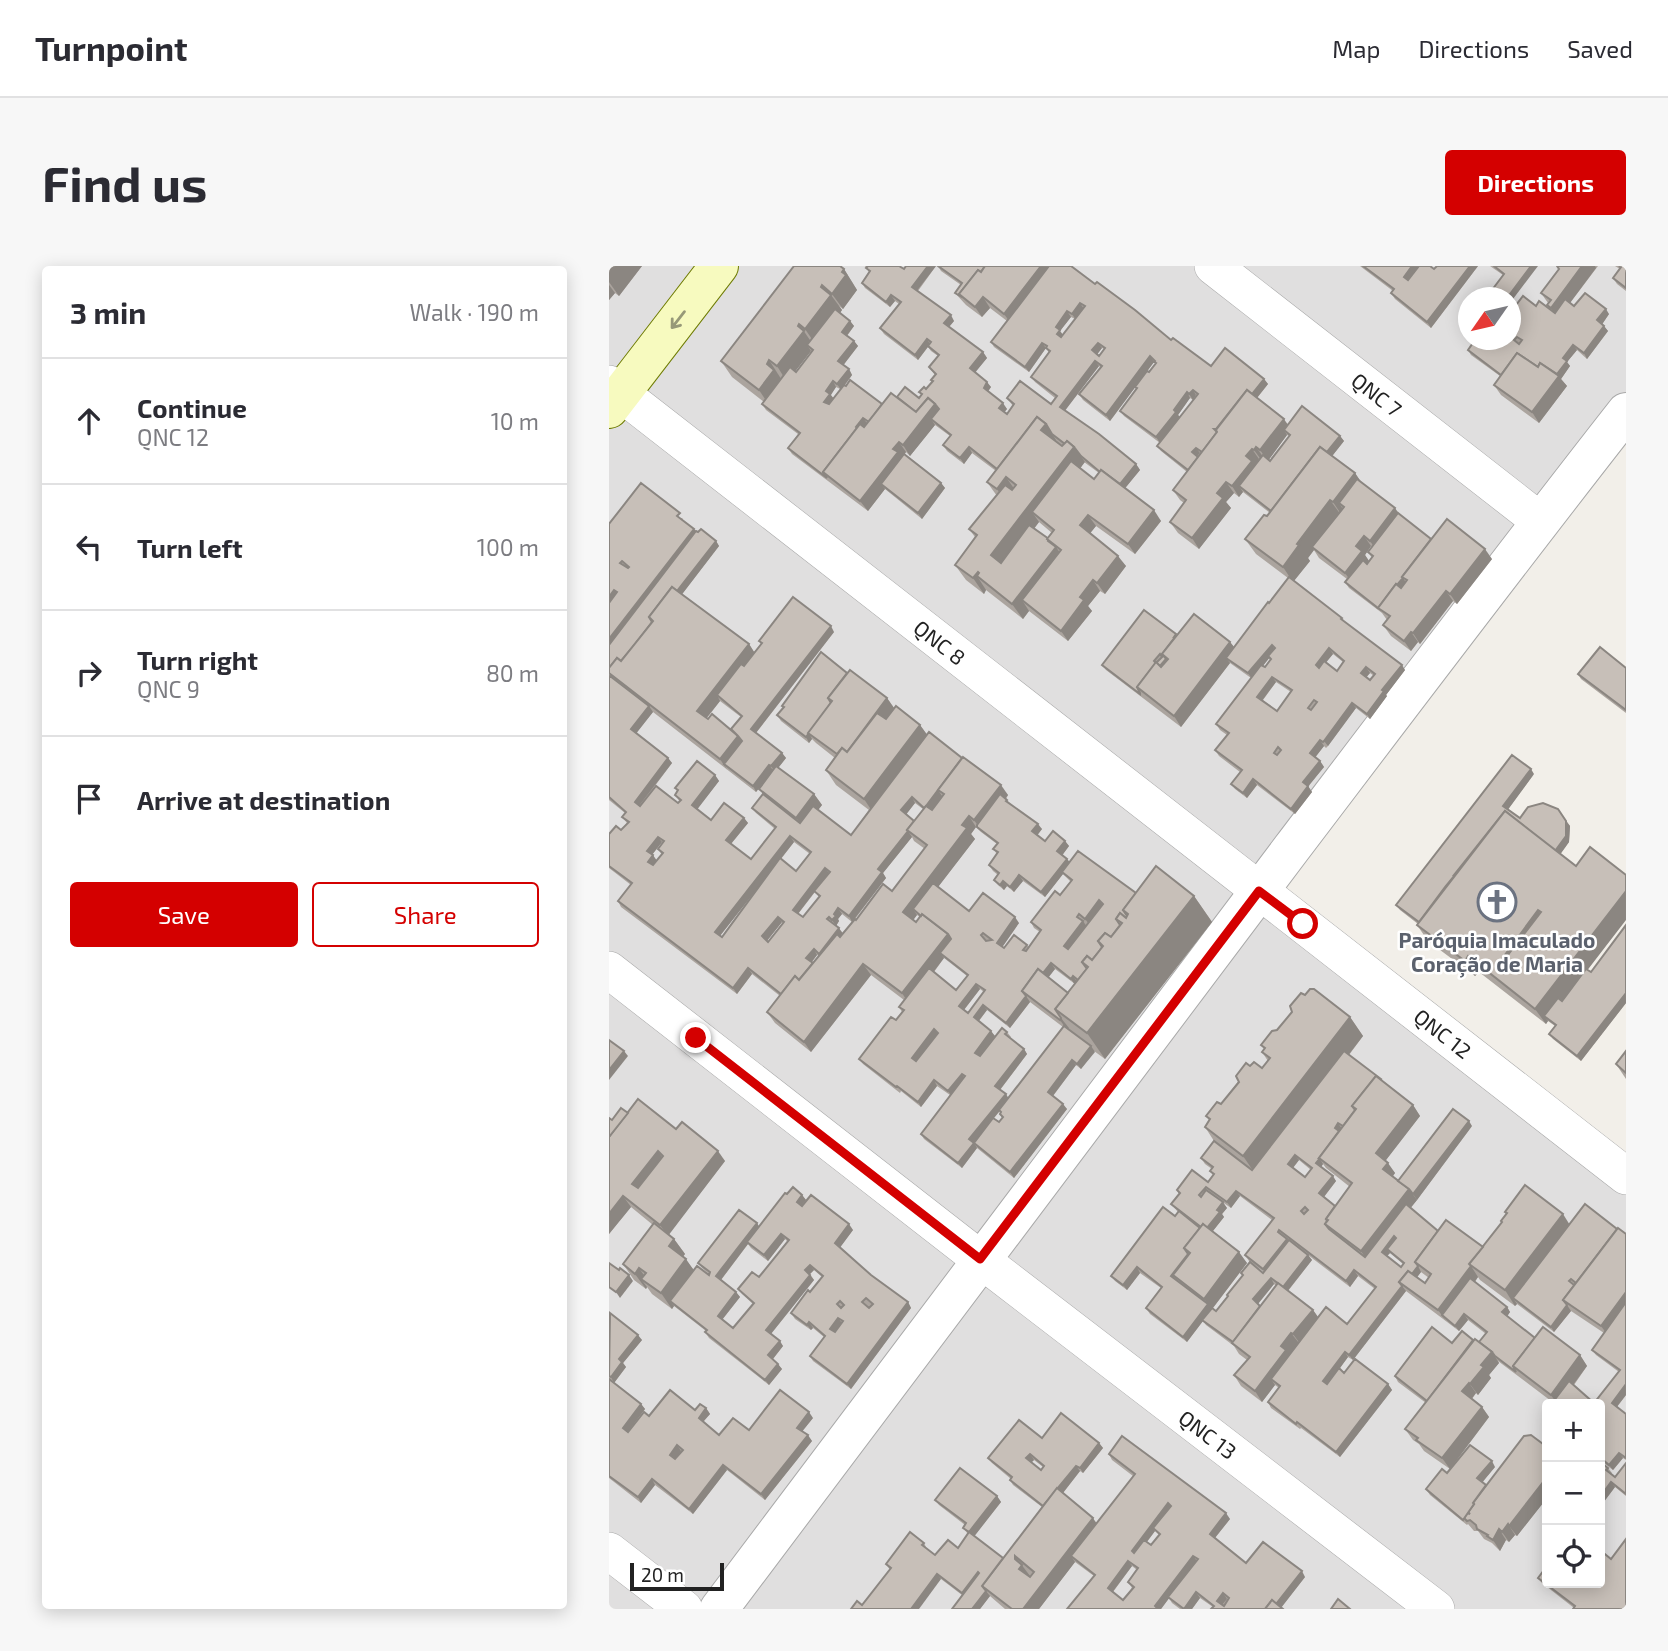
<!DOCTYPE html>
<meta charset="utf-8">
<style>
body{margin:0;font-family:"Exo 2",sans-serif;background:#f7f7f7;color:#2b2b33}
.controls{position:absolute;right:21px;bottom:21px;display:grid;overflow:hidden;border-radius:7px;box-shadow:0 4px 18px #0003}
.controls button{width:63px;height:63px;display:grid;place-items:center;padding:0;border:0;border-bottom:2px solid #e1e1e2;background:#fff;color:#2b2b33;font:35px sans-serif}
.compass{position:absolute;left:849px;top:21px;width:63px;height:63px;border-radius:50%;background:#fff;box-shadow:0 4px 18px #0003;rotate:236deg}
.scale{position:absolute;left:21px;bottom:18px;width:94px;box-sizing:border-box;padding-left:7px;border:4px solid #222;border-top:0;font-size:19px;line-height:24px;white-space:nowrap;color:#222;-webkit-text-stroke:5px #fff;paint-order:stroke}
.stop{position:absolute;width:21px;height:21px;margin:-16px;border:5px solid #d40000;border-radius:50%;background:#fff}
.stop.end{background:#d40000;border-color:#fff;box-shadow:0 2px 7px #0008}
.list{margin:0;padding:0;list-style:none}
h2{display:flex;justify-content:space-between;align-items:center;height:91px;margin:0;padding:0 28px;font-size:30px}
h2 small{font-size:23px;font-weight:400;color:#7c7c81}
.list li{display:grid;grid-template-columns:46px 1fr auto;gap:21px;align-items:center;box-sizing:border-box;height:126px;padding:0 28px;border-top:2px solid #e1e1e2}
.list b{display:block;font-size:26px;white-space:nowrap}
.list p{margin:0;font-size:23px;white-space:nowrap;color:#7c7c81}
.list em{font-size:23px;font-style:normal;color:#7c7c81}
.actions{display:flex;gap:14px;padding:21px 28px}
.actions a{flex:1;padding:16px 0;border:2px solid #d40000;border-radius:7px;text-align:center;font-size:24px;color:#d40000}
.actions .main{background:#d40000;color:#fff}
.icon{flex:none;width:38px;height:38px;fill:none;stroke:currentColor;stroke-width:2;stroke-linecap:round;stroke-linejoin:round}
.map{position:relative;flex:none;width:1017px;height:1343px;overflow:hidden;border-radius:7px}
header{display:flex;align-items:center;gap:42px;box-sizing:border-box;height:98px;padding:0 35px;background:#fff;border-bottom:2px solid #e1e1e2}
header strong{font-size:33px}
nav{display:flex;gap:38px;margin-inline-start:auto;font-size:24px}
.intro{display:flex;align-items:center;justify-content:space-between;box-sizing:border-box;height:168px;padding:0 42px}
h1{margin:0;font-size:49px}
.button{padding:18px 32px;border-radius:7px;background:#d40000;color:#fff;font-size:24px;font-weight:700}
main{display:flex;gap:42px;padding:0 42px}
aside{flex:1;background:#fff;border-radius:7px;box-shadow:0 4px 18px #0003}
.map>svg:first-child{display:block}
.residential{fill:#e0dfdf;fill-rule:evenodd}
.lines{fill:none;stroke-linecap:round;stroke-linejoin:round}
.minor-casing{stroke:#a9a9a9;stroke-width:38}
.tertiary-casing{stroke:#a9a9a9;stroke-width:40}
.secondary-casing{stroke:#707d05;stroke-width:40}
.minor{stroke:#fff;stroke-width:37}
.tertiary{stroke:#fff;stroke-width:38}
.secondary{stroke:#f7fabf;stroke-width:38}
.wall{fill:#aba49e;fill-rule:evenodd}
.shaded-wall{fill:#8b8681}
.building{fill:#c7bfb8;stroke:#8b8681;stroke-width:2;fill-rule:evenodd}
.oneway{stroke:#979978}
.route{stroke:#d40000;stroke-width:9}
.labels{text-anchor:middle;dominant-baseline:central;stroke-width:5;stroke-linejoin:round;paint-order:stroke}
.street-label{font-size:21px;fill:#222;stroke:#fff}
.worship-label{font-size:21px;font-weight:bold;fill:#5b616d;stroke:#fff}
</style>
<header>
<strong>Turnpoint</strong>
<nav><a>Map</a><a>Directions</a><a>Saved</a></nav>
</header>
<div class="intro"><h1>Find us</h1><a class="button">Directions</a></div>
<main>
<aside>
<h2>3 min<small>Walk · 190 m</small></h2>
<ul class="list">
<li><svg class="icon" aria-label="ahead" viewBox="0 0 24 24"><path d="M12 20V5M6 11l6-6 6 6"/></svg><div><b>Continue</b><p>QNC 12</p></div><em>10 m</em></li>
<li><svg class="icon" aria-label="left" viewBox="0 0 24 24"><path d="M17 20v-9H6M10 6l-5 5 5 5"/></svg><div><b>Turn left</b></div><em>100 m</em></li>
<li><svg class="icon" aria-label="right" viewBox="0 0 24 24"><path d="M7 20v-9h11M14 6l5 5-5 5"/></svg><div><b>Turn right</b><p>QNC 9</p></div><em>80 m</em></li>
<li><svg class="icon" aria-label="arrive" viewBox="0 0 24 24"><path d="M6 21V4h12l-3 4 3 4H6"/></svg><div><b>Arrive at destination</b></div></li>
</ul>
<div class="actions"><a class="main">Save</a><a>Share</a></div>
</aside>
<div class="map">
<svg width="1017" height="1343" viewBox="0 0 1017 1343">
<rect width="100%" height="100%" fill="#f2efe9"/>
<g class="residential">
<path d="M 0,0 L 88,0 L 0,116 Z"/>
<path d="M 124,0 L 1017,0 L 1017,149 L 651,624 L 1017,912 L 1017,1343 L 0,1343 L 0,159 ZM 860,32 L 902,32 L 902,74 L 860,74 ZM 938,1138 L 991,1138 L 991,1317 L 938,1317 Z"/>
</g>
<g class="lines">
<defs>
<g id="minor">
<path d="M 604,0 L 931,255"/>
<path d="M 0,118 L 1017,910"/>
<path d="M 0,704 L 371,993 L 827,1343"/>
<path d="M 0,1285 L 75,1343"/>
</g>
<path id="tertiary" d="M 110,1343 C 299,1089 490,836 682,583 C 793,437 904,290 1017,146"/>
<path id="secondary" d="M 0,143 L 110,0"/>
</defs>
<use href="#minor" class="minor-casing"/>
<use href="#tertiary" class="tertiary-casing"/>
<use href="#secondary" class="secondary-casing"/>
<use href="#minor" class="minor"/>
<use href="#tertiary" class="tertiary"/>
<use href="#secondary" class="secondary"/>
</g>
<g class="wall">
<path d="M 0,0 L 33,0 L 10,30 L 6,27 L 0,34 Z"/>
<path d="M 256,0 L 290,0 L 295,3 L 327,0 L 309,25 L 345,55 L 340,61 L 374,86 L 378,92 L 366,106 L 382,121 L 379,125 L 398,143 L 395,146 L 398,148 L 404,140 L 398,132 L 442,138 L 446,132 L 426,116 L 422,111 L 440,87 L 437,82 L 420,106 L 385,81 L 382,76 L 398,55 L 381,42 L 373,51 L 357,39 L 346,27 L 352,19 L 332,5 L 329,0 L 462,0 L 562,74 L 602,100 L 655,113 L 659,118 L 648,132 L 679,158 L 731,170 L 735,175 L 723,190 L 746,207 L 751,215 L 791,248 L 822,273 L 883,293 L 848,338 L 844,335 L 811,378 L 809,376 L 802,385 L 782,370 L 774,359 L 778,354 L 773,347 L 740,322 L 736,316 L 738,313 L 710,292 L 705,284 L 699,292 L 701,295 L 685,315 L 733,352 L 736,356 L 796,404 L 777,429 L 778,430 L 761,453 L 747,442 L 719,480 L 717,482 L 715,480 L 706,491 L 711,495 L 715,501 L 699,520 L 703,526 L 686,548 L 648,519 L 638,532 L 626,523 L 622,518 L 631,506 L 610,490 L 606,484 L 618,469 L 611,464 L 607,458 L 642,412 L 621,397 L 572,461 L 497,404 L 493,399 L 568,369 L 621,376 L 625,381 L 679,312 L 647,288 L 636,273 L 661,247 L 634,226 L 630,231 L 625,227 L 617,236 L 622,242 L 590,283 L 569,267 L 561,256 L 575,237 L 571,234 L 564,224 L 578,206 L 552,185 L 548,180 L 551,177 L 515,150 L 511,145 L 528,123 L 526,121 L 546,98 L 545,96 L 501,155 L 474,134 L 470,128 L 492,102 L 490,100 L 456,144 L 527,198 L 531,204 L 516,222 L 552,255 L 526,288 L 487,260 L 481,267 L 517,300 L 496,328 L 491,325 L 479,340 L 483,345 L 459,375 L 420,345 L 414,353 L 377,324 L 375,328 L 357,314 L 346,299 L 366,271 L 360,263 L 388,230 L 378,216 L 387,205 L 363,187 L 355,198 L 338,185 L 334,179 L 341,170 L 326,159 L 301,190 L 297,186 L 296,188 L 332,217 L 336,222 L 313,253 L 276,223 L 259,245 L 183,188 L 179,182 L 189,168 L 157,144 L 153,138 L 155,136 L 123,111 L 112,95 L 235,3 L 248,24 L 234,43 L 230,40 L 233,44 L 231,47 L 241,55 L 245,60 L 238,70 L 245,75 L 249,80 L 234,99 L 240,103 L 243,109 L 236,119 L 273,138 L 288,131 L 310,132 L 313,129 L 310,126 L 317,123 L 323,115 L 326,109 L 320,101 L 329,90 L 322,85 L 319,81 L 309,94 L 275,68 L 271,62 L 290,38 L 286,35 L 281,41 L 256,22 L 253,17 L 260,6 ZM 462,51 L 466,53 L 454,69 L 451,65 ZM 493,82 L 495,83 L 490,90 L 488,88 ZM 202,85 L 203,85 L 187,106 L 186,105 ZM 227,121 L 231,123 L 224,132 L 221,129 ZM 587,129 L 588,130 L 571,151 L 569,149 L 581,132 L 584,134 ZM 678,169 L 680,170 L 661,195 L 660,193 ZM 475,196 L 490,207 L 485,213 L 471,203 ZM 430,256 L 443,267 L 439,273 L 425,263 ZM 762,280 L 763,281 L 759,286 L 763,292 L 760,295 L 756,289 ZM 724,388 L 734,396 L 728,405 L 717,396 ZM 660,392 L 661,393 L 656,401 L 654,400 ZM 761,407 L 765,410 L 761,414 L 757,411 ZM 667,416 L 682,426 L 668,445 L 654,434 Z"/>
<path d="M 751,0 L 821,0 L 825,3 L 828,0 L 869,0 L 822,62 L 786,33 L 782,27 L 784,25 Z"/>
<path d="M 881,0 L 929,0 L 894,9 Z"/>
<path d="M 948,0 L 989,0 L 961,37 L 965,40 L 1000,48 L 993,58 L 999,65 L 978,93 L 968,84 L 958,96 L 961,100 L 952,113 L 958,120 L 930,157 L 892,129 L 885,119 L 891,110 L 862,89 L 859,84 L 901,74 L 927,40 L 942,44 L 938,39 L 939,37 L 932,27 L 950,3 Z"/>
<path d="M 1006,0 L 1017,0 L 1017,25 L 1008,18 L 1004,12 L 1011,3 Z"/>
<path d="M 74,252 L 73,253 L 87,265 L 107,275 L 110,280 L 73,328 L 140,378 L 145,386 L 152,378 L 150,375 L 225,366 L 147,467 L 173,487 L 177,492 L 169,502 L 205,528 L 213,539 L 209,544 L 242,569 L 260,544 L 227,519 L 217,504 L 226,492 L 207,477 L 203,473 L 200,477 L 172,455 L 168,449 L 174,442 L 173,440 L 238,407 L 278,432 L 285,442 L 311,459 L 318,469 L 399,529 L 397,533 L 401,538 L 433,563 L 428,569 L 436,575 L 456,575 L 460,580 L 453,589 L 461,596 L 527,627 L 585,630 L 603,656 L 496,793 L 485,785 L 472,803 L 467,799 L 444,830 L 458,843 L 405,912 L 368,882 L 353,902 L 315,873 L 312,868 L 341,829 L 328,820 L 312,841 L 292,825 L 291,827 L 254,798 L 250,793 L 293,746 L 290,741 L 295,734 L 262,709 L 202,786 L 166,757 L 158,746 L 171,730 L 143,708 L 128,728 L 12,641 L 9,635 L 22,619 L 0,602 L 0,568 L 12,564 L 18,557 L 13,551 L 16,547 L 0,534 L 0,258 ZM 111,435 L 132,451 L 122,463 L 98,452 ZM 44,446 L 147,526 L 160,510 L 150,523 L 154,528 L 143,542 L 147,547 L 166,563 L 142,593 L 122,578 L 139,557 L 135,552 L 102,554 L 88,543 L 110,515 L 106,509 L 66,522 L 68,525 L 66,529 L 71,536 L 69,537 L 31,540 L 63,497 L 59,492 L 27,467 ZM 306,537 L 314,543 L 305,555 L 297,548 ZM 367,561 L 372,566 L 388,578 L 384,583 L 388,588 L 380,599 L 384,605 L 389,609 L 385,614 L 389,619 L 395,624 L 398,620 L 405,626 L 414,615 L 436,631 L 454,608 L 462,616 L 451,629 L 422,656 L 425,662 L 431,666 L 420,681 L 418,679 L 395,682 L 393,681 L 410,657 L 360,645 L 329,621 L 366,573 L 362,568 ZM 303,571 L 305,575 L 316,583 L 283,625 L 247,654 L 246,653 L 277,612 L 274,607 ZM 53,576 L 54,577 L 49,583 L 53,589 L 48,595 L 43,589 ZM 185,576 L 201,588 L 187,605 L 172,593 ZM 161,606 L 113,671 L 111,670 ZM 206,626 L 210,631 L 194,651 L 189,648 ZM 233,648 L 243,656 L 234,667 L 227,660 L 230,655 L 229,653 ZM 308,649 L 311,651 L 307,656 L 304,654 ZM 173,656 L 173,657 L 159,676 L 158,675 ZM 208,689 L 210,690 L 204,697 L 203,696 ZM 335,692 L 358,710 L 347,724 L 325,706 ZM 446,703 L 466,718 L 459,727 L 439,711 ZM 371,723 L 375,726 L 359,747 L 355,744 ZM 421,736 L 454,761 L 399,832 L 391,824 L 418,788 L 415,783 L 401,772 L 402,771 L 398,766 L 386,770 L 370,755 L 378,744 L 401,762 ZM 391,845 L 392,847 L 391,848 L 393,852 L 390,856 L 385,852 Z"/>
<path d="M 1017,402 L 1017,447 L 972,413 L 969,408 Z"/>
<path d="M 925,508 L 899,543 L 911,552 L 949,543 L 961,560 L 960,576 L 951,588 L 979,704 L 982,706 L 1017,659 L 1017,737 L 972,795 L 944,773 L 940,768 L 946,760 L 939,755 L 937,758 L 870,706 L 866,710 L 819,675 L 808,659 L 809,658 L 791,644 L 787,639 Z"/>
<path d="M 741,751 L 754,770 L 740,789 L 772,813 L 775,817 L 804,839 L 811,850 L 776,895 L 786,907 L 784,910 L 789,915 L 863,860 L 808,934 L 807,933 L 808,934 L 801,942 L 829,965 L 874,981 L 893,956 L 897,948 L 896,946 L 961,958 L 976,938 L 1017,1129 L 1008,1141 L 1017,1148 L 1017,1194 L 1014,1192 L 1004,1204 L 996,1198 L 993,1201 L 999,1202 L 1003,1207 L 1002,1208 L 1006,1211 L 1017,1197 L 1017,1230 L 1006,1221 L 991,1241 L 991,1138 L 946,1138 L 889,1095 L 890,1097 L 880,1109 L 882,1112 L 869,1129 L 867,1127 L 863,1133 L 873,1141 L 880,1151 L 841,1203 L 815,1185 L 810,1178 L 804,1174 L 796,1163 L 817,1137 L 789,1116 L 786,1110 L 843,1077 L 864,1074 L 870,1076 L 877,1068 L 859,1054 L 850,1065 L 797,1025 L 744,1094 L 739,1091 L 730,1103 L 735,1107 L 779,1118 L 783,1124 L 731,1191 L 692,1162 L 691,1163 L 662,1142 L 659,1136 L 670,1122 L 666,1119 L 653,1136 L 632,1120 L 625,1109 L 638,1094 L 630,1088 L 625,1080 L 597,1059 L 594,1055 L 578,1076 L 541,1048 L 537,1042 L 552,1022 L 531,1007 L 518,1024 L 506,1015 L 502,1010 L 566,950 L 569,946 L 562,938 L 570,928 L 568,924 L 599,916 L 604,909 L 601,905 L 603,903 L 596,898 L 592,892 L 605,875 L 596,861 L 600,854 L 597,850 L 612,838 L 641,800 L 653,802 L 659,795 L 653,786 L 655,783 L 652,779 ZM 690,894 L 702,904 L 696,911 L 684,902 ZM 714,898 L 717,902 L 741,921 L 726,940 L 715,931 L 727,915 L 712,901 ZM 631,930 L 663,954 L 636,989 L 640,995 L 655,1006 L 607,1045 L 604,1042 L 638,997 L 603,966 L 615,951 L 613,948 L 618,942 L 609,933 L 622,942 ZM 781,987 L 794,998 L 792,1001 L 778,990 ZM 699,989 L 741,1021 L 749,1010 L 766,1023 L 738,1058 L 709,1051 L 704,1044 L 679,1025 L 703,994 ZM 812,1006 L 820,1012 L 816,1017 L 808,1011 ZM 869,1011 L 871,1014 L 906,1040 L 908,1038 L 945,1066 L 962,1045 L 995,1067 L 983,1084 L 987,1089 L 1010,1106 L 985,1137 L 965,1119 L 978,1100 L 971,1089 L 926,1072 L 898,1050 L 901,1046 L 898,1041 L 866,1016 ZM 665,1018 L 667,1020 L 651,1040 L 649,1038 Z"/>
<path d="M 1017,785 L 1017,813 L 1007,798 Z"/>
<path d="M 19,847 L 67,863 L 116,895 L 59,969 L 65,973 L 76,988 L 74,991 L 85,1004 L 100,1009 L 100,1008 L 93,1002 L 89,997 L 148,957 L 150,961 L 178,928 L 193,929 L 197,934 L 193,940 L 244,964 L 231,981 L 262,1009 L 299,1036 L 302,1042 L 242,1123 L 204,1095 L 201,1090 L 215,1071 L 204,1062 L 202,1064 L 186,1053 L 182,1047 L 213,1011 L 205,1004 L 201,1008 L 205,1014 L 162,1068 L 174,1080 L 164,1093 L 173,1103 L 160,1119 L 100,1072 L 96,1066 L 97,1065 L 65,1040 L 63,1043 L 43,1028 L 38,1021 L 37,1023 L 25,1014 L 14,998 L 44,959 L 22,941 L 0,968 L 0,852 L 3,854 ZM 176,973 L 179,976 L 150,1011 L 129,1023 L 133,1028 L 144,1038 L 124,1062 L 113,1054 L 131,1031 L 127,1026 L 112,1014 L 139,978 L 142,982 L 159,995 Z"/>
<path d="M 0,1048 L 33,1074 L 14,1097 L 17,1101 L 5,1117 L 2,1114 L 32,1138 L 36,1143 L 19,1165 L 40,1150 L 97,1142 L 101,1148 L 94,1156 L 110,1169 L 204,1152 L 193,1165 L 203,1175 L 156,1234 L 118,1204 L 84,1248 L 46,1219 L 32,1237 L 0,1212 Z"/>
<path d="M 433,1172 L 490,1177 L 494,1182 L 474,1207 L 471,1205 L 454,1227 L 488,1257 L 524,1210 L 503,1194 L 500,1188 L 621,1253 L 606,1272 L 637,1297 L 696,1311 L 672,1342 L 604,1341 L 591,1332 L 583,1343 L 571,1343 L 563,1337 L 560,1332 L 552,1343 L 458,1343 L 485,1310 L 466,1296 L 430,1343 L 396,1343 L 381,1330 L 371,1343 L 343,1343 L 353,1329 L 332,1313 L 253,1339 L 281,1304 L 277,1298 L 315,1277 L 318,1283 L 326,1289 L 349,1282 L 359,1268 L 354,1262 L 356,1259 L 330,1239 L 326,1234 L 388,1230 L 392,1236 L 365,1270 L 394,1292 L 433,1241 L 404,1219 L 401,1214 L 402,1213 L 383,1197 L 379,1192 ZM 425,1194 L 434,1201 L 432,1204 L 422,1196 ZM 546,1265 L 550,1269 L 542,1279 L 538,1276 ZM 523,1300 L 528,1304 L 519,1316 L 523,1322 L 514,1334 L 504,1326 Z"/>
<path d="M 938,1181 L 938,1232 L 908,1270 L 906,1269 L 900,1276 L 897,1274 L 891,1285 L 883,1277 L 875,1273 L 869,1265 L 865,1265 L 859,1258 L 858,1259 L 821,1229 L 817,1223 L 838,1207 L 886,1201 L 873,1216 L 877,1219 Z"/>
<path d="M 1017,1273 L 1017,1343 L 964,1343 L 965,1342 L 933,1317 L 929,1312 L 938,1300 L 938,1317 L 991,1317 L 991,1284 L 1002,1293 Z"/>
</g>
<g class="shaded-wall">
<path d="M 0,0 L 33,0 L 10,30 L 0,16 Z"/>
<path d="M 319,0 L 327,0 L 307,26 L 303,21 Z"/>
<path d="M 432,0 L 448,0 L 403,59 L 395,48 Z"/>
<path d="M 803,0 L 810,0 L 799,16 L 795,11 Z"/>
<path d="M 861,0 L 869,0 L 822,62 L 818,56 Z"/>
<path d="M 922,0 L 929,0 L 901,37 L 901,32 L 898,32 Z"/>
<path d="M 973,0 L 986,0 L 987,2 L 949,53 L 942,42 Z"/>
<path d="M 235,3 L 248,24 L 234,43 L 223,28 Z"/>
<path d="M 0,19 L 6,27 L 0,34 Z"/>
<path d="M 213,19 L 221,31 L 222,29 L 233,44 L 207,79 L 196,63 Z"/>
<path d="M 282,29 L 286,35 L 281,41 L 277,36 Z"/>
<path d="M 374,31 L 381,42 L 373,51 L 366,41 Z"/>
<path d="M 471,37 L 475,43 L 467,54 L 463,48 Z"/>
<path d="M 997,43 L 1000,48 L 992,60 L 988,54 Z"/>
<path d="M 458,45 L 462,51 L 451,65 L 454,69 L 451,73 L 448,68 L 447,61 Z"/>
<path d="M 342,49 L 345,55 L 339,62 L 335,57 Z"/>
<path d="M 241,55 L 245,60 L 236,72 L 233,66 Z"/>
<path d="M 190,58 L 205,80 L 198,79 L 202,85 L 178,116 L 168,100 Z"/>
<path d="M 995,60 L 999,65 L 978,93 L 975,87 Z"/>
<path d="M 318,73 L 321,78 L 309,94 L 306,89 Z"/>
<path d="M 245,75 L 249,80 L 233,101 L 229,95 Z"/>
<path d="M 433,77 L 437,82 L 420,106 L 416,101 Z"/>
<path d="M 489,77 L 493,82 L 487,90 L 483,84 Z"/>
<path d="M 964,79 L 968,84 L 958,96 L 961,100 L 952,113 L 958,120 L 930,157 L 923,146 L 947,110 L 954,92 Z"/>
<path d="M 374,86 L 378,92 L 365,108 L 361,102 Z"/>
<path d="M 541,90 L 545,96 L 501,155 L 497,149 Z"/>
<path d="M 160,94 L 176,119 L 160,139 L 150,124 L 158,98 Z"/>
<path d="M 486,95 L 490,100 L 455,146 L 451,141 Z"/>
<path d="M 240,103 L 243,109 L 232,124 L 228,118 Z"/>
<path d="M 655,113 L 659,118 L 620,167 L 616,162 Z"/>
<path d="M 224,115 L 227,121 L 222,129 L 225,133 L 219,141 L 215,136 L 217,125 Z"/>
<path d="M 378,116 L 382,121 L 378,127 L 375,122 Z"/>
<path d="M 584,124 L 587,129 L 584,134 L 580,128 Z"/>
<path d="M 578,126 L 581,132 L 569,149 L 571,151 L 551,177 L 547,171 Z"/>
<path d="M 394,137 L 398,143 L 394,148 L 390,142 Z"/>
<path d="M 326,138 L 333,149 L 322,153 L 326,159 L 301,190 L 294,179 Z"/>
<path d="M 254,152 L 258,157 L 251,166 L 247,161 Z"/>
<path d="M 675,153 L 682,164 L 675,164 L 678,169 L 659,195 L 651,184 Z"/>
<path d="M 437,158 L 447,174 L 443,179 L 398,212 Z"/>
<path d="M 731,170 L 735,175 L 672,255 L 669,250 Z"/>
<path d="M 290,176 L 297,186 L 272,218 L 276,223 L 259,245 L 251,235 L 284,183 Z"/>
<path d="M 360,181 L 363,187 L 355,198 L 351,192 Z"/>
<path d="M 465,181 L 476,196 L 432,253 L 423,246 L 430,256 L 393,304 L 382,289 Z"/>
<path d="M 647,181 L 655,192 L 653,195 L 645,184 Z"/>
<path d="M 587,182 L 591,187 L 587,191 L 583,186 Z"/>
<path d="M 643,183 L 650,193 L 646,199 L 650,205 L 630,220 L 634,226 L 630,231 L 623,220 L 637,190 Z"/>
<path d="M 527,198 L 531,204 L 513,226 L 510,220 Z"/>
<path d="M 746,207 L 757,223 L 735,241 L 730,237 L 737,248 L 734,251 L 724,236 Z"/>
<path d="M 397,211 L 408,227 L 399,239 L 388,223 Z"/>
<path d="M 617,216 L 625,227 L 617,236 L 622,242 L 590,283 L 583,272 L 608,227 Z"/>
<path d="M 332,217 L 336,222 L 313,253 L 309,247 Z"/>
<path d="M 721,234 L 732,249 L 703,281 L 705,284 L 699,292 L 701,295 L 684,316 L 674,301 L 688,278 Z"/>
<path d="M 786,242 L 793,252 L 768,285 L 761,275 Z"/>
<path d="M 545,244 L 552,255 L 526,288 L 519,278 Z"/>
<path d="M 479,249 L 487,260 L 479,270 L 471,259 Z"/>
<path d="M 85,263 L 89,268 L 0,383 L 0,373 Z"/>
<path d="M 755,270 L 762,280 L 756,289 L 760,295 L 743,317 L 736,307 L 747,280 Z"/>
<path d="M 440,273 L 446,283 L 447,281 L 458,297 L 413,334 L 420,345 L 414,353 L 403,338 Z"/>
<path d="M 107,275 L 110,280 L 48,361 L 44,355 Z"/>
<path d="M 876,283 L 883,293 L 848,338 L 841,328 Z"/>
<path d="M 509,290 L 517,300 L 496,328 L 488,317 Z"/>
<path d="M 369,306 L 376,317 L 368,310 L 377,324 L 375,328 L 364,312 Z"/>
<path d="M 794,312 L 798,318 L 771,343 Z"/>
<path d="M 484,314 L 491,325 L 479,340 L 483,345 L 459,375 L 452,365 L 471,331 Z"/>
<path d="M 5,324 L 9,329 L 0,342 L 0,331 Z"/>
<path d="M 837,325 L 844,335 L 811,378 L 804,367 Z"/>
<path d="M 222,360 L 225,366 L 146,468 L 142,463 Z"/>
<path d="M 802,366 L 809,376 L 802,385 L 795,375 Z"/>
<path d="M 621,376 L 629,386 L 617,392 L 621,397 L 572,461 L 565,450 Z"/>
<path d="M 140,378 L 147,389 L 108,429 L 111,435 L 95,455 L 88,445 Z"/>
<path d="M 663,379 L 666,385 L 643,413 L 639,407 Z"/>
<path d="M 720,382 L 724,388 L 711,404 L 707,399 Z"/>
<path d="M 793,399 L 796,404 L 777,429 L 778,430 L 761,453 L 758,448 L 773,424 Z"/>
<path d="M 757,401 L 761,407 L 756,413 L 752,407 Z"/>
<path d="M 663,411 L 667,416 L 652,436 L 648,431 Z"/>
<path d="M 278,432 L 285,442 L 240,503 L 233,492 Z"/>
<path d="M 743,437 L 747,442 L 719,480 L 715,475 Z"/>
<path d="M 40,440 L 44,446 L 26,469 L 22,463 Z"/>
<path d="M 311,459 L 322,474 L 265,548 L 255,533 Z"/>
<path d="M 200,467 L 203,473 L 200,477 L 197,471 Z"/>
<path d="M 129,470 L 137,480 L 115,498 L 118,504 L 111,493 Z"/>
<path d="M 711,474 L 715,480 L 705,493 L 701,487 Z"/>
<path d="M 173,487 L 177,492 L 166,506 L 162,500 Z"/>
<path d="M 59,492 L 63,497 L 29,541 L 26,536 Z"/>
<path d="M 711,495 L 715,501 L 698,522 L 694,516 Z"/>
<path d="M 160,499 L 164,504 L 147,526 L 144,520 Z"/>
<path d="M 922,503 L 925,508 L 898,545 L 894,540 Z"/>
<path d="M 106,509 L 110,515 L 87,545 L 83,539 Z"/>
<path d="M 644,513 L 648,519 L 638,532 L 634,527 Z"/>
<path d="M 392,519 L 399,529 L 372,564 L 365,554 Z"/>
<path d="M 699,520 L 703,526 L 686,548 L 682,543 Z"/>
<path d="M 329,524 L 333,530 L 320,548 L 316,542 Z"/>
<path d="M 205,528 L 213,539 L 195,562 L 187,552 Z"/>
<path d="M 303,531 L 306,537 L 296,550 L 292,544 Z"/>
<path d="M 360,550 L 367,561 L 362,568 L 366,573 L 309,647 L 304,643 L 308,649 L 302,657 L 294,646 Z"/>
<path d="M 135,552 L 139,557 L 121,579 L 117,574 Z"/>
<path d="M 957,555 L 961,560 L 960,576 L 948,593 L 944,587 Z"/>
<path d="M 429,558 L 433,563 L 427,571 L 423,565 Z"/>
<path d="M 299,565 L 303,571 L 274,607 L 277,612 L 243,656 L 240,650 L 269,603 Z"/>
<path d="M 181,570 L 185,576 L 110,671 L 106,666 Z"/>
<path d="M 49,571 L 53,576 L 42,590 L 38,585 Z"/>
<path d="M 456,575 L 460,580 L 452,591 L 448,585 Z"/>
<path d="M 44,589 L 48,595 L 43,601 L 39,596 Z"/>
<path d="M 458,593 L 462,598 L 453,606 L 454,608 L 436,631 L 432,626 Z"/>
<path d="M 216,602 L 220,607 L 188,649 L 184,644 Z"/>
<path d="M 410,609 L 414,615 L 405,626 L 401,621 Z"/>
<path d="M 394,615 L 398,620 L 395,624 L 391,619 Z"/>
<path d="M 1017,625 L 1017,654 L 940,754 L 935,750 L 939,755 L 937,758 L 926,743 Z"/>
<path d="M 585,630 L 603,656 L 496,793 L 478,767 Z"/>
<path d="M 490,634 L 494,640 L 480,658 L 476,653 Z"/>
<path d="M 229,642 L 233,648 L 229,653 L 230,655 L 227,660 L 223,654 L 225,648 Z"/>
<path d="M 929,644 L 940,660 L 904,708 L 893,693 Z"/>
<path d="M 169,651 L 173,656 L 157,676 L 153,670 Z"/>
<path d="M 406,651 L 410,657 L 392,683 L 388,677 Z"/>
<path d="M 474,655 L 478,661 L 459,685 L 455,680 Z"/>
<path d="M 230,662 L 234,668 L 210,688 Z"/>
<path d="M 339,668 L 346,678 L 331,687 L 335,692 L 300,738 L 293,727 Z"/>
<path d="M 205,683 L 208,689 L 201,698 L 197,692 Z"/>
<path d="M 859,690 L 870,706 L 866,710 L 856,695 Z"/>
<path d="M 442,697 L 446,703 L 423,733 L 418,729 Z"/>
<path d="M 254,698 L 262,709 L 202,786 L 195,776 Z"/>
<path d="M 139,702 L 143,708 L 128,728 L 124,722 Z"/>
<path d="M 464,710 L 468,716 L 466,719 L 462,713 Z"/>
<path d="M 367,718 L 371,723 L 354,745 L 350,740 Z"/>
<path d="M 1017,727 L 1017,737 L 972,795 L 968,790 Z"/>
<path d="M 417,730 L 421,736 L 401,762 L 397,757 Z"/>
<path d="M 374,739 L 378,744 L 368,757 L 365,751 Z"/>
<path d="M 741,751 L 754,770 L 647,909 L 634,890 Z"/>
<path d="M 452,752 L 460,762 L 458,764 L 451,754 Z"/>
<path d="M 325,763 L 329,768 L 306,797 L 303,792 Z"/>
<path d="M 382,765 L 386,770 L 369,792 L 366,787 Z"/>
<path d="M 482,780 L 486,786 L 472,803 L 468,798 Z"/>
<path d="M 415,783 L 418,788 L 390,825 L 386,820 Z"/>
<path d="M 15,785 L 19,790 L 0,814 L 0,804 Z"/>
<path d="M 463,794 L 467,799 L 443,831 L 439,826 Z"/>
<path d="M 353,808 L 356,813 L 343,831 L 339,825 Z"/>
<path d="M 325,814 L 328,820 L 312,841 L 309,836 Z"/>
<path d="M 397,828 L 400,833 L 365,877 L 368,882 L 353,902 L 349,897 L 360,873 Z"/>
<path d="M 454,838 L 458,843 L 405,912 L 401,906 Z"/>
<path d="M 804,839 L 811,850 L 774,898 L 767,887 Z"/>
<path d="M 860,855 L 863,860 L 808,934 L 804,928 Z"/>
<path d="M 729,857 L 733,863 L 730,867 L 726,862 Z"/>
<path d="M 49,885 L 56,896 L 31,928 L 23,918 Z"/>
<path d="M 109,885 L 116,895 L 59,970 L 51,959 Z"/>
<path d="M 686,889 L 690,894 L 683,903 L 679,898 Z"/>
<path d="M 711,893 L 714,898 L 711,903 L 707,897 Z"/>
<path d="M 779,897 L 786,907 L 781,914 L 774,903 Z"/>
<path d="M 724,910 L 727,915 L 714,932 L 710,927 Z"/>
<path d="M 800,923 L 808,934 L 759,996 L 752,985 Z"/>
<path d="M 627,925 L 631,930 L 622,942 L 618,936 Z"/>
<path d="M 193,929 L 197,934 L 191,941 L 188,936 Z"/>
<path d="M 14,930 L 22,941 L 0,968 L 0,948 Z"/>
<path d="M 614,936 L 618,942 L 613,948 L 615,951 L 600,970 L 596,964 L 608,944 Z"/>
<path d="M 954,948 L 964,964 L 904,1032 L 908,1038 L 906,1040 L 896,1024 Z"/>
<path d="M 148,957 L 151,962 L 111,1015 L 107,1010 Z"/>
<path d="M 240,958 L 244,964 L 230,983 L 226,977 Z"/>
<path d="M 172,968 L 176,973 L 159,995 L 155,989 Z"/>
<path d="M 785,970 L 789,976 L 778,983 L 781,987 L 777,991 L 773,986 Z"/>
<path d="M 65,973 L 76,988 L 70,995 L 60,980 Z"/>
<path d="M 678,973 L 682,978 L 658,1009 L 654,1003 Z"/>
<path d="M 630,986 L 638,997 L 578,1076 L 574,1071 L 599,1038 L 595,1033 Z"/>
<path d="M 579,988 L 582,993 L 564,1009 L 567,1014 L 565,1016 L 562,1010 Z"/>
<path d="M 699,989 L 703,994 L 677,1027 L 673,1022 Z"/>
<path d="M 77,993 L 88,1009 L 61,1035 L 65,1040 L 63,1043 L 52,1027 Z"/>
<path d="M 201,999 L 205,1004 L 200,1009 L 196,1004 Z"/>
<path d="M 809,1000 L 812,1006 L 800,1022 L 794,1019 Z"/>
<path d="M 862,1000 L 869,1011 L 838,1053 L 833,1049 L 837,1055 L 829,1044 Z"/>
<path d="M 528,1001 L 531,1007 L 518,1024 L 514,1019 Z"/>
<path d="M 30,1002 L 41,1018 L 32,1013 L 38,1021 L 37,1023 L 26,1008 Z"/>
<path d="M 745,1004 L 749,1010 L 741,1021 L 737,1015 Z"/>
<path d="M 20,1009 L 24,1015 L 11,1032 L 7,1026 Z"/>
<path d="M 201,1009 L 205,1014 L 161,1069 L 157,1064 Z"/>
<path d="M 662,1012 L 665,1018 L 648,1039 L 644,1033 Z"/>
<path d="M 793,1020 L 797,1025 L 744,1094 L 740,1089 Z"/>
<path d="M 127,1026 L 131,1031 L 112,1055 L 109,1050 Z"/>
<path d="M 1017,1026 L 1017,1047 L 1000,1071 L 992,1060 Z"/>
<path d="M 299,1036 L 302,1042 L 242,1123 L 238,1118 Z"/>
<path d="M 958,1039 L 962,1045 L 945,1066 L 942,1061 Z"/>
<path d="M 898,1041 L 901,1046 L 897,1052 L 893,1046 Z"/>
<path d="M 704,1044 L 711,1054 L 692,1079 L 684,1068 Z"/>
<path d="M 855,1048 L 859,1054 L 850,1065 L 846,1060 Z"/>
<path d="M 229,1052 L 233,1057 L 225,1068 L 221,1063 Z"/>
<path d="M 200,1056 L 204,1062 L 202,1064 L 198,1059 Z"/>
<path d="M 682,1067 L 690,1077 L 662,1113 L 666,1119 L 653,1136 L 646,1125 L 672,1080 Z"/>
<path d="M 29,1069 L 33,1074 L 14,1097 L 17,1101 L 5,1117 L 2,1111 L 10,1093 Z"/>
<path d="M 171,1075 L 174,1080 L 163,1094 L 159,1089 Z"/>
<path d="M 736,1086 L 739,1091 L 718,1120 L 714,1115 Z"/>
<path d="M 883,1086 L 890,1097 L 880,1109 L 882,1112 L 869,1129 L 861,1118 L 872,1099 Z"/>
<path d="M 971,1089 L 978,1100 L 950,1138 L 948,1138 L 942,1129 Z"/>
<path d="M 169,1098 L 173,1103 L 160,1119 L 156,1114 Z"/>
<path d="M 860,1117 L 867,1127 L 860,1136 L 853,1125 Z"/>
<path d="M 779,1118 L 783,1124 L 731,1191 L 727,1186 Z"/>
<path d="M 1017,1118 L 1017,1129 L 1006,1143 L 1003,1137 Z"/>
<path d="M 32,1138 L 36,1143 L 18,1167 L 14,1162 Z"/>
<path d="M 873,1141 L 880,1151 L 841,1203 L 833,1192 Z"/>
<path d="M 97,1142 L 101,1148 L 93,1157 L 90,1152 Z"/>
<path d="M 200,1146 L 204,1152 L 192,1167 L 188,1162 Z"/>
<path d="M 199,1169 L 203,1175 L 156,1234 L 152,1228 Z"/>
<path d="M 490,1177 L 494,1182 L 474,1207 L 471,1202 Z"/>
<path d="M 68,1179 L 72,1185 L 65,1195 L 61,1189 Z"/>
<path d="M 1010,1187 L 1014,1192 L 1004,1204 L 1000,1199 Z"/>
<path d="M 421,1188 L 425,1194 L 421,1198 L 417,1192 Z"/>
<path d="M 992,1192 L 996,1198 L 992,1203 L 991,1194 Z"/>
<path d="M 883,1195 L 886,1201 L 872,1218 L 868,1212 Z"/>
<path d="M 114,1199 L 118,1204 L 84,1248 L 80,1243 Z"/>
<path d="M 467,1200 L 471,1205 L 439,1246 L 435,1240 Z"/>
<path d="M 938,1211 L 938,1230 L 934,1226 L 938,1232 L 908,1270 L 900,1260 Z"/>
<path d="M 43,1213 L 46,1219 L 32,1237 L 29,1231 Z"/>
<path d="M 1002,1216 L 1006,1221 L 991,1241 L 991,1231 Z"/>
<path d="M 388,1230 L 392,1236 L 364,1272 L 360,1266 Z"/>
<path d="M 559,1237 L 563,1243 L 544,1262 L 546,1265 L 527,1290 L 523,1285 Z"/>
<path d="M 617,1247 L 621,1253 L 605,1273 L 601,1268 Z"/>
<path d="M 484,1252 L 491,1263 L 462,1290 L 466,1296 L 430,1343 L 414,1343 Z"/>
<path d="M 899,1258 L 906,1269 L 900,1276 L 893,1266 Z"/>
<path d="M 890,1263 L 897,1274 L 891,1285 L 884,1274 Z"/>
<path d="M 406,1290 L 421,1310 L 418,1313 L 410,1303 L 406,1293 Z"/>
<path d="M 584,1290 L 588,1295 L 552,1343 L 547,1343 L 546,1340 Z"/>
<path d="M 519,1295 L 523,1300 L 502,1328 L 499,1322 Z"/>
<path d="M 693,1305 L 696,1311 L 671,1343 L 663,1343 Z"/>
<path d="M 369,1306 L 373,1311 L 357,1332 L 353,1327 Z"/>
<path d="M 328,1308 L 332,1313 L 310,1343 L 302,1343 Z"/>
<path d="M 377,1325 L 381,1330 L 371,1343 L 363,1343 Z"/>
<path d="M 587,1326 L 591,1332 L 583,1343 L 575,1343 Z"/>
<path d="M 614,1327 L 618,1333 L 612,1340 L 608,1335 Z"/>
</g>
<g class="building">
<path d="M 185,0 L 231,0 L 235,3 L 233,6 L 237,9 L 223,28 L 213,19 L 212,21 L 222,29 L 196,63 L 190,58 L 189,60 L 195,65 L 168,100 L 160,94 L 158,98 L 165,104 L 150,124 L 112,95 Z"/>
<path d="M 259,0 L 290,0 L 295,3 L 297,0 L 319,0 L 303,21 L 342,49 L 335,57 L 374,86 L 361,102 L 378,116 L 375,122 L 394,137 L 390,142 L 398,148 L 405,138 L 398,132 L 411,115 L 442,138 L 448,130 L 422,111 L 441,85 L 437,82 L 438,80 L 433,77 L 416,101 L 382,76 L 440,0 L 462,0 L 486,18 L 488,16 L 526,44 L 562,74 L 564,72 L 602,100 L 616,82 L 655,113 L 643,128 L 638,124 L 607,163 L 605,163 L 608,166 L 593,186 L 587,182 L 583,186 L 589,191 L 579,204 L 548,180 L 589,128 L 584,124 L 580,128 L 578,126 L 565,144 L 567,146 L 547,171 L 511,145 L 528,122 L 526,121 L 538,105 L 540,106 L 547,97 L 545,96 L 546,95 L 541,90 L 497,149 L 470,128 L 493,100 L 486,95 L 451,141 L 490,168 L 527,198 L 511,218 L 492,204 L 491,206 L 472,190 L 465,181 L 458,175 L 456,178 L 443,168 L 437,158 L 428,151 L 388,203 L 360,181 L 351,192 L 334,179 L 342,169 L 322,153 L 330,143 L 326,138 L 319,132 L 307,146 L 288,131 L 296,121 L 310,132 L 313,128 L 310,126 L 315,121 L 317,123 L 324,115 L 322,114 L 327,108 L 320,101 L 330,89 L 319,80 L 322,76 L 318,73 L 306,89 L 271,62 L 292,36 L 282,29 L 277,36 L 253,17 L 261,5 L 257,2 ZM 471,37 L 476,40 L 452,71 L 448,68 L 451,64 L 447,61 L 458,45 L 463,48 ZM 489,77 L 496,82 L 490,90 L 483,84 Z"/>
<path d="M 329,0 L 376,0 L 372,6 L 369,4 L 350,28 L 351,30 L 346,27 L 353,17 Z"/>
<path d="M 376,0 L 432,0 L 395,48 L 374,31 L 366,41 L 350,28 L 369,4 L 372,6 Z"/>
<path d="M 754,0 L 803,0 L 795,11 L 799,14 L 810,0 L 821,0 L 825,3 L 828,0 L 861,0 L 818,56 L 782,27 L 785,23 Z"/>
<path d="M 885,0 L 922,0 L 898,32 L 877,32 L 895,8 Z"/>
<path d="M 948,0 L 973,0 L 942,42 L 938,39 L 942,34 L 932,27 L 950,3 Z"/>
<path d="M 1010,0 L 1017,0 L 1017,22 L 1004,12 L 1012,1 Z"/>
<path d="M 976,27 L 997,43 L 988,54 L 995,60 L 975,87 L 964,79 L 954,92 L 958,95 L 948,108 L 931,97 L 929,101 L 908,87 L 892,109 L 859,84 L 866,74 L 901,74 L 901,47 L 914,30 L 927,40 L 930,35 L 946,47 L 956,33 L 965,40 ZM 908,71 L 913,74 L 910,78 L 905,74 Z"/>
<path d="M 226,43 L 241,55 L 233,66 L 245,75 L 229,95 L 240,103 L 228,118 L 224,115 L 217,125 L 221,128 L 215,136 L 220,138 L 235,119 L 237,120 L 241,114 L 273,138 L 260,156 L 254,152 L 247,161 L 248,162 L 214,206 L 218,212 L 179,182 L 191,167 L 153,138 L 181,101 L 187,106 L 204,84 L 198,79 Z"/>
<path d="M 908,87 L 929,101 L 931,97 L 950,110 L 923,146 L 885,119 Z"/>
<path d="M 638,124 L 675,153 L 651,184 L 647,181 L 645,184 L 643,183 L 637,190 L 643,195 L 623,220 L 617,216 L 608,227 L 614,232 L 583,272 L 561,256 L 577,234 L 564,224 L 608,166 L 607,164 Z"/>
<path d="M 282,127 L 307,146 L 319,132 L 326,138 L 294,179 L 290,176 L 284,183 L 289,186 L 251,235 L 214,206 L 251,158 L 255,161 Z"/>
<path d="M 693,140 L 731,170 L 718,186 L 711,181 L 662,245 L 630,220 L 654,189 L 661,195 L 681,169 L 675,164 Z"/>
<path d="M 428,151 L 437,158 L 432,164 L 453,180 L 458,175 L 465,181 L 382,289 L 392,297 L 420,259 L 440,273 L 439,275 L 447,281 L 403,338 L 368,310 L 370,307 L 369,306 L 364,312 L 346,299 L 368,269 L 360,263 L 396,219 L 403,224 L 407,219 L 397,211 L 388,223 L 378,216 Z"/>
<path d="M 711,181 L 746,207 L 724,236 L 721,234 L 688,278 L 690,279 L 674,301 L 636,273 L 655,249 L 658,250 Z"/>
<path d="M 295,188 L 332,217 L 309,247 L 272,218 Z"/>
<path d="M 462,195 L 485,213 L 492,204 L 545,244 L 519,278 L 479,249 L 471,259 L 509,290 L 488,317 L 484,314 L 471,331 L 475,334 L 452,365 L 413,334 L 452,284 L 438,273 L 445,264 L 423,246 Z"/>
<path d="M 748,213 L 786,242 L 761,275 L 755,270 L 747,280 L 753,285 L 736,307 L 703,281 L 735,241 L 730,237 Z"/>
<path d="M 32,217 L 71,247 L 68,250 L 85,263 L 0,373 L 0,337 L 8,326 L 5,324 L 0,331 L 0,258 ZM 13,295 L 20,301 L 19,302 L 11,297 Z"/>
<path d="M 789,247 L 822,273 L 793,311 L 794,312 L 788,319 L 787,318 L 769,342 L 736,316 L 754,294 L 758,298 L 764,290 L 759,286 Z"/>
<path d="M 838,253 L 876,283 L 841,328 L 837,325 L 804,367 L 802,366 L 795,375 L 774,359 L 781,350 L 769,342 L 787,318 L 792,322 L 798,314 L 793,311 Z"/>
<path d="M 92,263 L 107,275 L 68,325 L 63,321 L 40,351 L 43,356 L 23,382 L 12,395 L 8,392 L 0,402 L 0,379 L 87,265 L 89,266 Z"/>
<path d="M 680,311 L 733,352 L 732,353 L 793,399 L 773,424 L 775,425 L 758,448 L 743,437 L 715,475 L 714,476 L 711,474 L 701,487 L 711,495 L 694,516 L 699,520 L 682,543 L 644,513 L 634,527 L 622,518 L 633,504 L 606,484 L 620,467 L 607,458 L 652,399 L 656,401 L 662,393 L 659,390 L 666,382 L 663,379 L 639,407 L 617,392 L 659,336 L 660,337 ZM 720,382 L 735,395 L 728,405 L 715,395 L 710,402 L 707,399 ZM 757,401 L 766,408 L 761,414 L 752,407 ZM 663,411 L 683,424 L 668,445 L 648,431 ZM 705,434 L 708,436 L 702,444 L 699,442 ZM 669,481 L 672,484 L 668,489 L 665,487 Z"/>
<path d="M 63,321 L 140,378 L 88,445 L 99,453 L 103,448 L 129,470 L 111,493 L 0,407 L 0,402 L 8,392 L 12,395 L 44,355 L 40,351 Z"/>
<path d="M 184,331 L 222,360 L 142,463 L 173,487 L 162,500 L 160,499 L 144,520 L 115,498 L 133,475 L 129,470 L 122,463 L 133,450 L 108,429 L 132,398 L 135,400 L 153,377 L 150,375 Z"/>
<path d="M 535,344 L 567,368 L 565,371 L 566,371 L 553,388 L 557,393 L 551,400 L 547,397 L 553,391 L 551,388 L 545,395 L 547,397 L 528,421 L 531,427 L 531,428 L 493,399 Z"/>
<path d="M 585,348 L 621,376 L 565,450 L 528,421 L 547,396 L 552,401 L 559,393 L 553,388 Z"/>
<path d="M 991,381 L 1017,402 L 1017,444 L 969,408 Z"/>
<path d="M 212,386 L 238,407 L 219,432 L 222,437 L 197,471 L 168,449 L 175,441 L 173,440 Z"/>
<path d="M 241,404 L 278,432 L 238,486 L 233,482 L 228,488 L 199,467 L 223,435 L 219,432 Z"/>
<path d="M 1,410 L 40,440 L 22,463 L 59,492 L 26,536 L 31,540 L 47,520 L 69,537 L 72,534 L 66,529 L 69,524 L 66,522 L 88,495 L 106,509 L 83,539 L 102,554 L 115,537 L 135,552 L 117,574 L 142,593 L 167,561 L 143,542 L 154,528 L 191,557 L 204,540 L 242,569 L 320,466 L 353,492 L 317,540 L 315,542 L 303,531 L 292,544 L 305,555 L 298,564 L 299,565 L 269,603 L 273,606 L 240,650 L 229,642 L 225,648 L 227,650 L 223,654 L 220,651 L 218,653 L 230,662 L 210,688 L 205,683 L 197,692 L 204,697 L 190,714 L 186,710 L 172,728 L 139,702 L 124,722 L 9,635 L 23,617 L 0,600 L 0,568 L 7,560 L 12,564 L 20,556 L 13,551 L 17,546 L 0,531 L 0,412 ZM 181,570 L 202,586 L 187,605 L 171,592 L 113,671 L 106,666 ZM 49,571 L 55,575 L 49,583 L 54,587 L 44,599 L 39,596 L 44,589 L 38,585 ZM 216,602 L 221,606 L 205,625 L 211,630 L 194,651 L 184,644 ZM 169,651 L 175,656 L 159,676 L 153,670 Z"/>
<path d="M 287,440 L 311,459 L 255,533 L 217,504 L 233,482 L 238,486 L 268,447 L 277,453 Z"/>
<path d="M 903,489 L 922,503 L 894,540 L 911,552 L 919,541 L 934,537 L 949,543 L 957,555 L 957,570 L 946,585 L 896,545 L 845,609 L 846,609 L 836,621 L 810,656 L 787,639 Z"/>
<path d="M 354,491 L 392,519 L 365,554 L 360,550 L 353,559 L 358,562 L 294,646 L 307,656 L 313,648 L 339,668 L 293,727 L 254,698 L 195,776 L 158,746 L 186,710 L 190,714 L 228,668 L 231,671 L 246,653 L 247,654 L 274,618 L 283,625 L 318,579 L 298,564 L 317,540 L 323,544 L 335,528 L 329,524 Z"/>
<path d="M 167,500 L 205,528 L 187,552 L 150,523 Z"/>
<path d="M 391,528 L 398,534 L 397,535 L 429,558 L 423,565 L 436,575 L 444,565 L 456,575 L 448,585 L 458,593 L 432,626 L 410,609 L 401,621 L 394,615 L 391,619 L 385,614 L 390,607 L 380,599 L 389,586 L 384,583 L 389,577 L 368,561 L 368,559 Z"/>
<path d="M 896,545 L 967,600 L 981,581 L 1017,609 L 1017,625 L 926,743 L 859,690 L 856,695 L 808,659 ZM 929,644 L 932,646 L 895,694 L 893,693 Z"/>
<path d="M 469,585 L 527,627 L 514,644 L 518,650 L 517,652 L 511,647 L 507,653 L 511,659 L 502,671 L 496,667 L 489,675 L 493,681 L 491,684 L 483,694 L 478,690 L 473,696 L 478,703 L 469,714 L 464,710 L 462,713 L 442,697 L 434,707 L 429,703 L 413,725 L 417,730 L 397,757 L 374,739 L 365,751 L 382,765 L 366,787 L 371,790 L 393,762 L 398,766 L 396,768 L 415,783 L 386,820 L 397,828 L 360,873 L 365,877 L 349,897 L 312,868 L 356,810 L 353,808 L 339,825 L 325,814 L 309,836 L 288,820 L 287,821 L 250,793 L 282,751 L 287,754 L 295,744 L 290,741 L 320,702 L 347,724 L 359,709 L 331,687 L 342,673 L 339,668 L 313,648 L 312,650 L 304,643 L 324,617 L 360,645 L 374,627 L 406,651 L 388,677 L 395,682 L 405,669 L 418,679 L 414,684 L 417,685 L 432,664 L 422,656 L 446,625 L 451,629 L 463,614 L 453,606 ZM 490,634 L 494,638 L 459,683 L 455,680 L 474,655 L 468,651 L 470,648 L 476,653 ZM 374,667 L 383,674 L 377,675 L 372,669 ZM 367,718 L 376,724 L 359,747 L 350,740 ZM 325,763 L 329,767 L 307,795 L 303,792 Z"/>
<path d="M 547,600 L 585,630 L 478,767 L 446,743 L 479,701 L 473,696 L 478,690 L 483,694 L 491,684 L 494,680 L 489,675 L 496,667 L 502,671 L 513,657 L 507,653 L 511,647 L 517,652 L 519,648 L 514,644 Z"/>
<path d="M 1017,659 L 1017,727 L 968,790 L 940,768 L 947,759 L 935,750 L 949,732 L 953,735 L 977,703 L 982,706 Z"/>
<path d="M 429,703 L 459,727 L 446,743 L 452,752 L 451,754 L 413,725 Z"/>
<path d="M 701,723 L 705,723 L 741,751 L 634,890 L 596,861 L 601,853 L 597,850 L 608,836 L 612,838 L 630,816 L 627,810 L 637,797 L 641,800 L 645,796 L 653,802 L 661,792 L 653,786 L 656,782 L 652,779 L 663,765 L 668,764 L 683,746 L 681,740 L 692,727 L 696,729 Z"/>
<path d="M 455,760 L 482,780 L 468,798 L 463,794 L 439,826 L 454,838 L 401,906 L 365,877 L 384,852 L 390,856 L 394,851 L 391,848 L 392,846 L 390,844 Z"/>
<path d="M 0,774 L 15,785 L 0,804 Z"/>
<path d="M 735,785 L 772,813 L 771,814 L 767,810 L 743,840 L 746,844 L 734,860 L 729,857 L 726,862 L 730,865 L 710,892 L 711,892 L 707,897 L 724,910 L 710,927 L 726,940 L 717,953 L 718,955 L 716,958 L 720,963 L 756,991 L 797,938 L 829,965 L 806,996 L 809,1000 L 803,1008 L 799,1005 L 790,1016 L 793,1020 L 740,1089 L 736,1086 L 714,1115 L 718,1118 L 730,1102 L 735,1107 L 746,1093 L 779,1118 L 727,1186 L 688,1156 L 687,1158 L 659,1136 L 671,1120 L 662,1113 L 717,1041 L 738,1058 L 767,1021 L 745,1004 L 737,1015 L 670,964 L 669,966 L 678,973 L 654,1003 L 636,989 L 665,952 L 627,925 L 618,936 L 597,921 L 590,929 L 592,931 L 597,924 L 614,936 L 608,944 L 611,946 L 598,962 L 594,958 L 592,961 L 562,938 L 571,927 L 568,924 L 583,904 L 599,916 L 605,908 L 601,905 L 604,901 L 592,892 L 605,875 L 643,904 ZM 686,889 L 703,902 L 696,911 L 679,898 ZM 696,941 L 699,944 L 695,948 L 692,945 ZM 785,970 L 787,972 L 778,983 L 795,997 L 792,1001 L 773,986 Z"/>
<path d="M 1017,785 L 1017,807 L 1007,798 Z"/>
<path d="M 767,810 L 804,839 L 767,887 L 779,897 L 774,903 L 800,923 L 752,985 L 716,958 L 719,954 L 717,953 L 743,917 L 710,892 L 747,843 L 743,840 Z"/>
<path d="M 29,833 L 67,863 L 73,856 L 109,885 L 51,959 L 14,930 L 0,948 L 0,871 ZM 49,885 L 54,890 L 29,922 L 23,918 Z"/>
<path d="M 12,842 L 19,847 L 0,871 L 0,852 L 3,854 Z"/>
<path d="M 844,843 L 860,855 L 804,928 L 800,923 L 789,915 Z"/>
<path d="M 916,919 L 954,948 L 896,1024 L 860,998 L 893,956 L 892,955 L 898,947 L 896,946 Z"/>
<path d="M 184,921 L 193,929 L 188,936 L 193,940 L 202,929 L 240,958 L 226,977 L 262,1009 L 299,1036 L 238,1118 L 201,1090 L 216,1070 L 200,1056 L 198,1059 L 182,1047 L 199,1024 L 201,1026 L 214,1010 L 201,999 L 196,1004 L 201,1009 L 157,1064 L 171,1075 L 159,1089 L 169,1098 L 156,1114 L 96,1066 L 98,1064 L 61,1035 L 88,1000 L 100,1009 L 101,1006 L 89,997 L 130,944 L 148,957 L 107,1010 L 127,1026 L 109,1050 L 124,1062 L 145,1037 L 129,1023 L 143,1006 L 150,1011 L 180,974 L 172,968 L 155,989 L 138,976 L 176,927 L 178,928 ZM 257,1032 L 264,1038 L 260,1042 L 253,1036 ZM 231,1035 L 235,1039 L 232,1042 L 228,1038 ZM 229,1052 L 234,1055 L 226,1066 L 221,1063 Z"/>
<path d="M 976,938 L 1008,963 L 954,1034 L 958,1039 L 942,1061 L 904,1032 ZM 962,1013 L 967,1017 L 965,1019 L 960,1015 Z"/>
<path d="M 554,941 L 566,950 L 570,945 L 591,962 L 575,982 L 579,988 L 562,1010 L 599,1038 L 574,1071 L 537,1042 L 553,1021 L 528,1001 L 514,1019 L 502,1010 Z"/>
<path d="M 837,954 L 874,981 L 860,998 L 862,1000 L 829,1044 L 790,1016 L 799,1005 L 816,1017 L 822,1008 L 806,996 Z"/>
<path d="M 45,957 L 65,973 L 60,980 L 77,993 L 52,1027 L 32,1013 L 37,1007 L 30,1002 L 26,1008 L 14,998 Z"/>
<path d="M 594,958 L 630,986 L 595,1033 L 564,1009 L 581,987 L 575,982 Z"/>
<path d="M 1009,962 L 1017,968 L 1017,1026 L 992,1060 L 954,1034 Z"/>
<path d="M 680,974 L 699,989 L 674,1021 L 662,1012 L 644,1033 L 651,1040 L 624,1076 L 593,1054 L 603,1042 L 607,1045 L 619,1030 L 618,1029 L 634,1009 L 632,1007 L 641,996 L 654,1007 Z"/>
<path d="M 0,997 L 10,1004 L 11,1002 L 20,1009 L 7,1026 L 0,1021 Z"/>
<path d="M 861,1012 L 898,1041 L 893,1046 L 926,1072 L 904,1100 L 907,1106 L 886,1090 L 883,1086 L 870,1076 L 878,1066 L 855,1048 L 846,1060 L 833,1049 Z"/>
<path d="M 669,1017 L 704,1044 L 684,1068 L 682,1067 L 672,1080 L 677,1084 L 646,1125 L 625,1109 L 641,1091 L 623,1077 Z"/>
<path d="M 1017,1036 L 1017,1118 L 1003,1137 L 1017,1148 L 1017,1192 L 1010,1187 L 1000,1199 L 992,1192 L 991,1194 L 991,1138 L 947,1138 L 944,1136 L 960,1115 L 985,1137 L 1011,1104 L 983,1084 Z"/>
<path d="M 1,1047 L 29,1069 L 10,1093 L 13,1096 L 2,1111 L 0,1110 Z"/>
<path d="M 823,1061 L 843,1077 L 853,1065 L 864,1074 L 818,1135 L 786,1110 Z"/>
<path d="M 934,1061 L 971,1089 L 942,1129 L 904,1100 Z"/>
<path d="M 866,1073 L 883,1086 L 872,1099 L 875,1101 L 861,1118 L 860,1117 L 853,1125 L 873,1141 L 833,1192 L 807,1174 L 809,1172 L 796,1163 Z"/>
<path d="M 0,1113 L 32,1138 L 14,1162 L 19,1166 L 35,1146 L 40,1150 L 61,1124 L 86,1144 L 91,1138 L 97,1142 L 90,1152 L 110,1169 L 124,1152 L 140,1164 L 171,1124 L 200,1146 L 188,1162 L 199,1169 L 152,1228 L 114,1199 L 80,1243 L 43,1213 L 29,1231 L 0,1210 ZM 68,1179 L 74,1184 L 66,1193 L 61,1189 Z"/>
<path d="M 452,1147 L 490,1177 L 471,1202 L 467,1200 L 434,1240 L 401,1214 L 403,1211 L 379,1192 L 410,1154 L 433,1172 ZM 421,1188 L 435,1200 L 432,1204 L 417,1192 Z"/>
<path d="M 922,1169 L 938,1181 L 938,1211 L 900,1260 L 899,1258 L 893,1266 L 890,1263 L 884,1274 L 878,1270 L 879,1269 L 868,1263 L 867,1259 L 861,1254 L 858,1255 L 855,1252 L 858,1247 L 861,1248 L 859,1246 L 865,1238 L 864,1237 L 915,1170 Z"/>
<path d="M 513,1170 L 617,1247 L 601,1268 L 637,1297 L 654,1276 L 693,1305 L 667,1338 L 663,1334 L 656,1343 L 602,1343 L 605,1340 L 587,1326 L 575,1343 L 559,1331 L 589,1293 L 584,1290 L 546,1340 L 549,1343 L 458,1343 L 486,1309 L 462,1290 L 526,1208 L 500,1188 ZM 559,1237 L 562,1240 L 544,1262 L 551,1268 L 542,1279 L 535,1274 L 525,1287 L 523,1285 ZM 519,1295 L 529,1302 L 519,1316 L 525,1321 L 514,1334 L 499,1322 ZM 614,1327 L 620,1332 L 615,1340 L 608,1335 Z"/>
<path d="M 861,1179 L 883,1195 L 868,1212 L 877,1219 L 864,1237 L 865,1238 L 854,1254 L 817,1223 L 833,1203 L 838,1207 Z"/>
<path d="M 1017,1197 L 1017,1228 L 1002,1216 L 991,1231 L 991,1200 L 993,1202 L 995,1199 L 999,1202 L 997,1204 L 1006,1211 Z"/>
<path d="M 351,1202 L 388,1230 L 360,1266 L 354,1262 L 357,1257 L 326,1234 Z"/>
<path d="M 938,1221 L 938,1230 L 934,1226 Z"/>
<path d="M 448,1222 L 484,1252 L 414,1343 L 403,1343 L 373,1320 ZM 406,1290 L 425,1306 L 421,1311 L 410,1303 L 413,1299 L 406,1293 Z"/>
<path d="M 301,1266 L 315,1277 L 313,1279 L 326,1289 L 339,1274 L 349,1282 L 360,1266 L 394,1292 L 373,1320 L 377,1325 L 363,1343 L 343,1343 L 370,1307 L 369,1306 L 353,1327 L 328,1308 L 302,1343 L 242,1343 L 248,1335 L 253,1339 L 282,1302 L 277,1298 Z"/>
<path d="M 1017,1273 L 1017,1343 L 964,1343 L 966,1340 L 929,1312 L 938,1300 L 938,1317 L 991,1317 L 991,1308 L 992,1307 L 991,1306 L 991,1284 L 1002,1293 Z"/>
<path d="M 729,1333 L 741,1343 L 722,1343 Z"/>
<path d="M 663,1334 L 674,1343 L 656,1343 Z"/>
</g>
<defs><path id="oneway-shaft" d="M-6 0H5M1.5-3L5.5 0L1.5 3" fill="none" stroke-width="1.6" stroke-linecap="round" stroke-linejoin="round" transform="scale(1.75)"/></defs>
<use class="oneway" href="#oneway-shaft" transform="translate(69 54) rotate(128)"/>
<g class="lines">
<path class="route" d="M 87,772 L 371,993 L 650,625 L 694,658"/>
</g>
<defs>
<symbol id="church-ring" viewBox="-11 -11 22 22"><circle r="9.5" fill="#fff" stroke="#6b7280" stroke-width="1.5"/><path d="M-1.2-6h2.4v3.5h3.3v2.4h-3.3V6h-2.4V-.1h-3.3v-2.4h3.3Z" fill="#6b7280"/></symbol>
</defs>
<g fill-rule="evenodd">
<use href="#church-ring" x="866" y="614" width="44" height="44"/>
</g>
<g class="labels">
<g class="street-label">
<text transform="translate(768 128) rotate(38)">QNC 7</text>
<text transform="translate(331 376) rotate(38)">QNC 8</text>
<text transform="translate(834 767) rotate(38)">QNC 12</text>
<text transform="translate(599 1168) rotate(37)">QNC 13</text>
</g>
<g class="worship-label">
<text x="888" y="673">Paróquia Imaculado<tspan x="888" dy="24">Coração de Maria</tspan></text>
</g>
</g>
</svg>
<div class="controls">
<button>+</button>
<button>−</button>
<button><svg class="icon" aria-label="locate" viewBox="0 0 24 24"><circle cx="12" cy="12" r="6"/><path d="M12 2v4M12 18v4M2 12h4M18 12h4"/></svg></button>
</div>
<svg class="compass" viewBox="-18 -18 36 36"><path d="M0-13l5 13h-10z" fill="#e53935"/><path d="M0 13l5-13h-10z" fill="#7c7c81"/></svg>
<div class="scale">20 m</div>
<div class="stop" style="left:694px;top:658px"></div>
<div class="stop end" style="left:87px;top:772px"></div>
</div>
</main>
